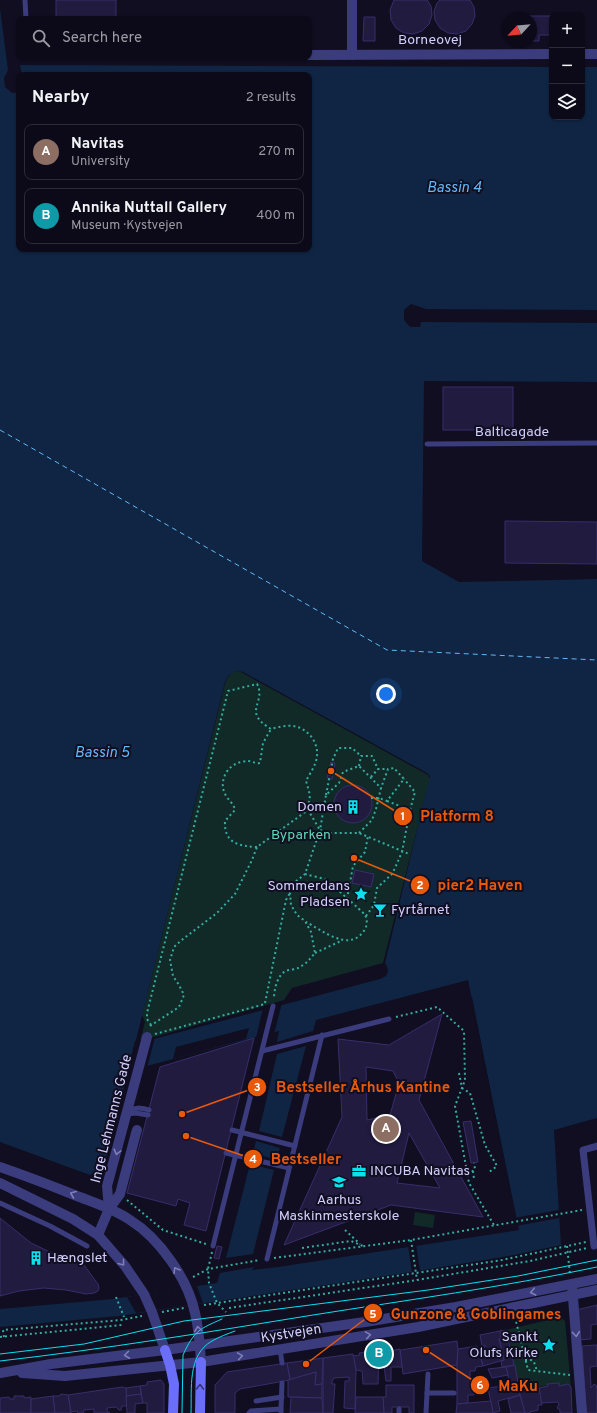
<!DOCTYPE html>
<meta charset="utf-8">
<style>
body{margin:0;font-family:Overpass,sans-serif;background:#151321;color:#f1f3f6}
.controls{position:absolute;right:12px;top:12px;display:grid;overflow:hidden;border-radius:8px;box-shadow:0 1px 3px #0004}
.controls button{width:36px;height:36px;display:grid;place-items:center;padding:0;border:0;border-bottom:1px solid #2c2b37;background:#0c0a18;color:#f1f3f6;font:20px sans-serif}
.compass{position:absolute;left:501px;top:12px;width:36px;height:36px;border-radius:50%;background:#0c0a18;box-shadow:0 1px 3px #0004;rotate:244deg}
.you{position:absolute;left:386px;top:694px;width:14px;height:14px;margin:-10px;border:3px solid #fff;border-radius:50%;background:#1a73e8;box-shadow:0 0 0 6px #1a73e833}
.badge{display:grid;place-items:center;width:26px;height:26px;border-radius:50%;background:#7c3aed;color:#fff;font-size:13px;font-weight:700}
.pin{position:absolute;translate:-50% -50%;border:2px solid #fff;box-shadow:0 1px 4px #0006}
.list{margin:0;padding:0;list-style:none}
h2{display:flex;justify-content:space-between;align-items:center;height:52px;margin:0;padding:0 16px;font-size:17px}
h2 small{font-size:13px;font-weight:400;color:#9a9aa2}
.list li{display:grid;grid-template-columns:26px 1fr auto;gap:12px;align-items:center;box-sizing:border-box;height:56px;margin:0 8px 8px;padding:0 8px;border:1px solid #2c2b37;border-radius:8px}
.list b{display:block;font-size:15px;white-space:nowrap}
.list p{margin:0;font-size:13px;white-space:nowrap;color:#9a9aa2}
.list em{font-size:13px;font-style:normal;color:#9a9aa2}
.icon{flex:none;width:22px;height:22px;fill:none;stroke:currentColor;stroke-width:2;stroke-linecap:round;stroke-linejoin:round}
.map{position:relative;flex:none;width:597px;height:1413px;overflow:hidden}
.search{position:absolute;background:#0c0a18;box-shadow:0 1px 3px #0004;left:16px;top:16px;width:296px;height:44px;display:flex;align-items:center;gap:10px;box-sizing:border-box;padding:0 14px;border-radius:8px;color:#9a9aa2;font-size:15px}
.panel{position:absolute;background:#0c0a18;box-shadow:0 1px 3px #0004;left:16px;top:72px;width:296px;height:180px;border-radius:8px}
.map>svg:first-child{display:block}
.green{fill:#112a28}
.water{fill:#0f2543;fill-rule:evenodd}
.pier{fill:#100e20}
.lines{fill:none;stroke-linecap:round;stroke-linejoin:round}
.ferry{stroke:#62b9f8;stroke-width:1;stroke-dasharray:5 4;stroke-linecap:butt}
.building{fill:#211b40;stroke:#372e6b;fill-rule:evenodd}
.path{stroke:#34aca0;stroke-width:2;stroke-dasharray:2 3;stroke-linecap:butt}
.service{stroke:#3b3c7d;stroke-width:5}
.pedestrian{stroke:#3b3c7d;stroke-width:7}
.minor{stroke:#3b3c7d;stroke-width:10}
.tertiary{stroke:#3b3c7d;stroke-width:10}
.secondary{stroke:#6b6ef8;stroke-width:10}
.tram{stroke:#0be0ed;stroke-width:1}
.oneway{stroke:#7f7eb7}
.oneway2{stroke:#343476}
.labels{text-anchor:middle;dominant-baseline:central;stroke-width:4;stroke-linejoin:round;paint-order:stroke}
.street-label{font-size:14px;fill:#d2cffd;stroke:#100e20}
.poi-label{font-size:14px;fill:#d2cffd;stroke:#100e20;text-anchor:end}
.park-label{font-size:14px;fill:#5fd9b5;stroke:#100e20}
.water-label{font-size:15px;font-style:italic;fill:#62b9f8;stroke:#100e20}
.leader{fill:none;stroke:#e8590c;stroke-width:1.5}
.callout-dot{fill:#e8590c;stroke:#100e20;stroke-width:1.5}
.mark-label{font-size:12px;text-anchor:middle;font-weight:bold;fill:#fff}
.callout-label{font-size:15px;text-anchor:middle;font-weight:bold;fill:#e8590c;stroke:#100e20;stroke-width:4;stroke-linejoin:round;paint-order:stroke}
</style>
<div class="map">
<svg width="597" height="1413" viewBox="0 0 597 1413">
<rect width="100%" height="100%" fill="#100e20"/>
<g class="green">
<path d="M 239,671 L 428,775 L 430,779 L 383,963 L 292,988 L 284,1000 L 140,1041 L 145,1022 L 142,1015 L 225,684 C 228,676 230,672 239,671 Z"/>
<path d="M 415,1212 L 435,1215 L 433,1228 L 413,1225 Z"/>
<path d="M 556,1318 L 562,1318 L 565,1321 L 571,1387 L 568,1384 L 559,1386 L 558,1383 L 519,1391 L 515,1365 L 514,1365 L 509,1348 L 511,1348 L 506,1330 Z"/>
</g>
<g class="water">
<path d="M 0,8 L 8,70 L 4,78 L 5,87 L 12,93 L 19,92 L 19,249 L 309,249 L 309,75 L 22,75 L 20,65 L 552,67 L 552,117 L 582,117 L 582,67 L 597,67 L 597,310 L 426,309 L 411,304 L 404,310 L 404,320 L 410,327 L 420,327 L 421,322 L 597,323 L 597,382 L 424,381 L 422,561 L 459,582 L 597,579 L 597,1118 L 554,1130 L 561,1245 L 514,1255 L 412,1272 L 119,1316 L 0,1327 L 0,1309 L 113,1299 L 217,1283 L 220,1273 L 254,1267 L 252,1270 L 278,1267 L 519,1230 L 468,980 L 316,1020 L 313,1031 L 277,1042 L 279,1031 L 128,1071 L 103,1169 L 90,1175 L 0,1142 ZM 237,671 L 243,672 L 427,773 L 430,776 L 385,963 C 388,968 389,971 386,976 L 380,979 L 135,1044 L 225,682 L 229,675 Z"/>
<path d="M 306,1046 L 282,1137 L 259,1131 L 277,1054 Z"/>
<path d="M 256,1141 L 280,1148 L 276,1160 L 253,1153 Z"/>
<path d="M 250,1164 L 274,1170 L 253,1254 L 226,1258 Z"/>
</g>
<g class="pier">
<path d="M 472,997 L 510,1188 L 508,1185 L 470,998 Z"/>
<path d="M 282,1003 L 274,1034 L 256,1038 L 263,1008 Z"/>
<path d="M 249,1028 L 246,1039 L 173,1059 L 176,1047 Z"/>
<path d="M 155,1037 L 147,1068 L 127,1073 L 135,1041 Z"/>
<path d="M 559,1210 L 559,1218 L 516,1226 L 514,1218 Z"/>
<path d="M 416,1244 L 420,1271 L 412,1272 L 408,1246 Z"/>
<path d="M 197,1286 L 203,1303 L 136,1313 L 127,1297 Z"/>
</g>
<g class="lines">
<path class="ferry" d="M 0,430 L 387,650 L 597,660"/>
</g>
<g class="building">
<rect x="56" y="0" width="60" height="19"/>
<path d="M 394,0 L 427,0 L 431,6 L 432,15 L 429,24 L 422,31 L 413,34 L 404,33 L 396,28 L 391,20 L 390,10 Z"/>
<path d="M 440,0 L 470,0 L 474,7 L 475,16 L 472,24 L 466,31 L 457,34 L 448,33 L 440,28 L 435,20 L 434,11 L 437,3 Z"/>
<path d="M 513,16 L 552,16 L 552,35 L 539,35 L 539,41 L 531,41 L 531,18 L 513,18 Z"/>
<path d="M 364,17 L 375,17 L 375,41 L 363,41 Z"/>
<rect x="443" y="387" width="70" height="43"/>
<path d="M 505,521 L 597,522 L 597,564 L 505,563 Z"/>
<path d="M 331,762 L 335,763 L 332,779 L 327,778 Z"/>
<circle cx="353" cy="804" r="19"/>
<path d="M 355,870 L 374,874 L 371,887 L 352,883 Z"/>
<path d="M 442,1014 L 419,1100 L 483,1217 L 391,1205 L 284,1245 L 342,1117 L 338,1039 L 389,1045 ZM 366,1067 L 393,1071 L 399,1083 L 390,1115 L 367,1120 ZM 409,1133 L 440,1188 L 397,1183 Z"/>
<path d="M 254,1038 L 206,1231 L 184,1225 L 190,1203 L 178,1199 L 176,1206 L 127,1193 L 160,1067 Z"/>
<path d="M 471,1121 L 478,1162 L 471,1163 L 463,1122 Z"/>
<path d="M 0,1218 L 31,1243 L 50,1252 L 69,1257 L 84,1265 L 98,1284 L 99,1288 L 98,1291 L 94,1293 L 86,1294 L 66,1290 L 44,1288 L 19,1291 L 0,1296 Z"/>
<path d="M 217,1246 L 222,1247 L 219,1259 L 214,1258 Z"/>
<path d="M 597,1305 L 597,1324 L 591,1325 L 591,1339 L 578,1340 L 576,1310 Z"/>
<path d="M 502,1330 L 502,1331 L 506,1330 L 514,1365 L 502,1367 L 501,1361 L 504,1360 L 499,1339 L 501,1338 L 500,1331 Z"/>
<path d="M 500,1331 L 501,1338 L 499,1339 L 504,1360 L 483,1366 L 478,1349 L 485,1347 L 485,1345 L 482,1346 L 480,1335 Z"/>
<path d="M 457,1341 L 458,1349 L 457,1365 L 403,1374 L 400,1351 L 401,1350 Z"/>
<path d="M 597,1345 L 597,1366 L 590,1367 L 591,1388 L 594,1384 L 596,1385 L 597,1388 L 597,1413 L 588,1413 L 586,1411 L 582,1346 Z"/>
<path d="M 477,1346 L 483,1366 L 476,1367 L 475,1371 L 470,1371 L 470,1379 L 474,1379 L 474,1386 L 480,1386 L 480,1391 L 474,1390 L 474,1395 L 468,1395 L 468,1403 L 457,1404 L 457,1365 L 458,1349 Z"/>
<path d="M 400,1349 L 402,1367 L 391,1367 L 391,1381 L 386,1381 L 384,1366 L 379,1366 L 379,1353 Z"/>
<path d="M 379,1350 L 378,1384 L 363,1384 L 362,1371 L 356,1370 L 353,1356 L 360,1355 L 359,1353 Z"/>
<path d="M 353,1354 L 356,1370 L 355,1409 L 344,1408 L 345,1381 L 349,1381 L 349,1377 L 334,1378 L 332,1381 L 332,1384 L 335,1384 L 333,1413 L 323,1413 L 323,1358 Z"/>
<path d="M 323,1358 L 322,1384 L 315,1385 L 316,1372 L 290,1380 L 287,1363 Z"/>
<path d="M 287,1363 L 290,1380 L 240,1389 L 235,1393 L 235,1413 L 215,1413 L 215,1385 L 227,1372 Z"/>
<path d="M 515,1365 L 520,1395 L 498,1401 L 500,1411 L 493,1413 L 488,1388 L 510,1385 L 506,1367 Z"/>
<path d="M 506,1367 L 508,1375 L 492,1378 L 488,1369 Z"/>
<path d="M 316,1372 L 315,1385 L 322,1384 L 322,1398 L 288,1397 L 288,1380 Z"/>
<path d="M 161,1380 L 164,1384 L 164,1413 L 147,1413 L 147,1403 L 143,1403 L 140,1386 L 147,1385 L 147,1382 Z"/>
<path d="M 559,1383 L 559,1386 L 568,1384 L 571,1387 L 572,1413 L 560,1413 L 560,1410 L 557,1408 L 559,1404 L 558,1402 L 541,1403 L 539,1388 L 548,1386 L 547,1384 Z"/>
<path d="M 386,1385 L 414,1385 L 414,1413 L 409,1413 L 409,1407 L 392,1407 L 392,1413 L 384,1413 L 383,1397 L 386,1397 Z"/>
<path d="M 140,1386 L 141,1394 L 126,1396 L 126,1388 Z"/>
<path d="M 122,1387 L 126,1388 L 127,1406 L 122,1406 L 121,1410 L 119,1410 L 116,1407 L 107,1408 L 107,1411 L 110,1413 L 94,1413 L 94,1409 L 84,1410 L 83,1413 L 78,1413 L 77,1411 L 71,1412 L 68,1395 Z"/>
<path d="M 539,1388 L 542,1405 L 538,1405 L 538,1410 L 530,1412 L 530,1413 L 525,1413 L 519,1391 Z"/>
<path d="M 61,1394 L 68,1395 L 71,1413 L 55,1413 L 53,1396 L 59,1396 Z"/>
<path d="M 141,1394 L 143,1403 L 135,1404 L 135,1413 L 127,1413 L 126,1396 Z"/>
<path d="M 520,1395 L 525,1413 L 511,1413 L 508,1399 Z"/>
<path d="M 14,1396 L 24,1396 L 24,1398 L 31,1397 L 31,1413 L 0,1413 L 0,1398 L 9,1397 L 10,1399 L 14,1399 Z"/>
<path d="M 53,1396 L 55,1413 L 31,1413 L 31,1399 Z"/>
<path d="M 291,1397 L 322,1398 L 323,1413 L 290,1413 Z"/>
<path d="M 356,1397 L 383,1397 L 384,1413 L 355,1413 Z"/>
<path d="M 491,1401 L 493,1413 L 456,1413 L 457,1404 Z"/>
</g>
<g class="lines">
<g class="path">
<path d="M 359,766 L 361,756 L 372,756 L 378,769 L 388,769"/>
<path d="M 371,777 L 378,769"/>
<path d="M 326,795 L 333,759 L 338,748 L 352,748 L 361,756"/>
<path d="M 371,798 L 379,798 L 387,801 L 404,779 L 394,768 L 388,769 L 381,788"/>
<path d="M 387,801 L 410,810 L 415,792 L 404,779"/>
<path d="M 359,833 L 372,820 L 376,809 L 381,788 L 359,766 L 343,772 L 339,783 L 326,795 L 320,830 L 329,833 L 359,833 L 409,854"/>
<path d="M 257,847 C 238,846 224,843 225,821 L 235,810 C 234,804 228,800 225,794 C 219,782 226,767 238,763 C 240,762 245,761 248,761 C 252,761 255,764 260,763 L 263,743 L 271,729"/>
<path d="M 305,874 C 311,876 320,877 326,880 C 329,882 363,912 365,915 C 368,920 367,928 363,932 C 348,952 322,930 306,922"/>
<path d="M 347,899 L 353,866 L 365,852 L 368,836"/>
<path d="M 366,916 L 374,905 L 377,888 L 392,874 L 395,868 L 402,852 L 410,810"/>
<path d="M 315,953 L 341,941"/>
<path d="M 265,1003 L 286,900 L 290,893"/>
<path d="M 396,1017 L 437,1007 L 464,1031 L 465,1080 L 455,1106 L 469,1183 L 494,1225"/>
<path d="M 151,1025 L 147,1019 L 147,1013 L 228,691 L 257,684 C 267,703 241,711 271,729 C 278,727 286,725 293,726 C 309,728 321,745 316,761 C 314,768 309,775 306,781 L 310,795 L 308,810"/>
<path d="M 150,1026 L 179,1007 L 184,995 L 179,985 L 173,976 L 170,960 L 174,947 L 183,939 L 217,913 L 235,894 L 252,860 L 257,847 L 308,810 L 320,830 L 305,874 L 294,883 L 290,893 L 291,905 L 297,915 L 305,921 L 311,932 L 315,953 C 310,959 306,964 298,968 C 295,970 290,969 286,971 C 277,975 274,990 274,999"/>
<path d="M 155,1034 L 265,1004"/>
<path d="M 459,1073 L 462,1088 L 470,1093 L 485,1145 L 497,1166 L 488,1173"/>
<path d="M 473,1171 L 474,1179"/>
<path d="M 468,1175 L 475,1169 L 474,1163"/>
<path d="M 127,1200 L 163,1230 L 206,1244"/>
<path d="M 345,1230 L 360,1244"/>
<path d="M 411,1240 L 417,1280"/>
<path d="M 567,1246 L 570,1274"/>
<path d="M 302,1248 L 351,1241 L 363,1246"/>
<path d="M 212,1252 L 208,1269 L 209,1283 L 217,1303 L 226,1312"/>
<path d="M 274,1258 L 411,1240 L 582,1210"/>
<path d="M 193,1277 L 208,1269 L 260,1260"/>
<path d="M 116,1297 L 124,1317"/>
<path d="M 204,1305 L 502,1260 L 586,1242"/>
<path d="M 229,1308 L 417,1280 L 530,1261 L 587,1248"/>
<path d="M 162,1312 L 184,1308"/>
<path d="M 515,1317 L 528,1370 L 570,1375"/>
<path d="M 0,1337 L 122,1325"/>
<path d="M 4,1337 L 3,1330 L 121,1320 L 142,1316"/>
<path d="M 525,1360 L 531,1360 L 534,1362 L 537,1371"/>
</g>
<g class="service">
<path d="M 25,0 L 26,19"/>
<path d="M 427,444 L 597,443"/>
<path d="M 262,1051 L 389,1019"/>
<path d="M 128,1113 C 134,1106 141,1108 149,1110"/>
<path d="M 127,1114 L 136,1113 L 148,1115"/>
<path d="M 232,1130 L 295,1146"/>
<path d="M 226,1153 L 289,1168"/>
<path d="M 0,1203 L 50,1226 L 87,1246"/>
<path d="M 213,1246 L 273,1006"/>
<path d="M 267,1259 L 322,1035"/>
<path d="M 280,1349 L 282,1363"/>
<path d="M 427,1393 L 454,1393"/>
<path d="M 256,1401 L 282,1397"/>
<path d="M 281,1409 L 282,1383"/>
<path d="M 399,1409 L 399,1413"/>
<path d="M 249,1413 L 251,1411 L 281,1409 L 281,1413"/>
<path d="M 426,1413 L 428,1374"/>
</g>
<path class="pedestrian" d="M 594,1246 L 583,1150 L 597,1146"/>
<g class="minor">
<path d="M 582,54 L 597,54"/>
<path d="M 309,55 L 552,54"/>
<path d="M 352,55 L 352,0"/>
<path d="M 109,1209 L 107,1186 L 147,1037"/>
<path d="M 98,1235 L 109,1209 L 120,1194 L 136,1133 L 137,1130"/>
<path d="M 572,1285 L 582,1413"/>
</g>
<g class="tertiary">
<path d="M 0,1167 C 26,1176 52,1186 77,1196 C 95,1203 114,1209 130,1220 C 159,1238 188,1279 195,1313 C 199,1329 200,1346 201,1362"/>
<path d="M 0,1183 L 73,1219 L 98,1235 L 125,1266 L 144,1294 L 152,1312 L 165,1350"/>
<path d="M 0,1373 L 51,1364 L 165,1350 L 365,1322 L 456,1307 L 597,1279"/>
<path d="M 22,1373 L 65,1376 L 201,1362 L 418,1327 L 597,1290"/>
</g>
<g class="secondary">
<path d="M 165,1350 L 170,1365 L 174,1384 L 173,1413"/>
<path d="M 200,1413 L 201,1362"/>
</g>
<g class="tram">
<path d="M 0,1354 L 84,1344 L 184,1321 L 428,1290 L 518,1276 L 597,1260"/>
<path d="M 0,1361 C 105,1349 209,1332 313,1315 C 408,1300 503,1287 597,1267"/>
<path d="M 182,1413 L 183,1355 C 194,1331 199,1329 222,1319"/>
<path d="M 191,1413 C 192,1389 187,1355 212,1341 C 219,1337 227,1334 235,1331"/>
</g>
</g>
<defs><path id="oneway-chevron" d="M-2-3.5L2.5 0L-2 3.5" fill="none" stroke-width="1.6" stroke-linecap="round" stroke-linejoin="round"/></defs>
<g class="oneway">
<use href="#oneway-chevron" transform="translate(117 1152) rotate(105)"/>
<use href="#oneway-chevron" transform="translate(73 1194) rotate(-158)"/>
<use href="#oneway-chevron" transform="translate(122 1263) rotate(52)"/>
<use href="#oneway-chevron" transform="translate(176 1270) rotate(-121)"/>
<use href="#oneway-chevron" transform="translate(533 1292) rotate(169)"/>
<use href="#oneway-chevron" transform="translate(198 1329) rotate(-98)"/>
<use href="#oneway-chevron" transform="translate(576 1334) rotate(85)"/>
<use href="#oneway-chevron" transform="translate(368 1335) rotate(-9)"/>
<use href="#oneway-chevron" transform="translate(127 1355) rotate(173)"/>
<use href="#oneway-chevron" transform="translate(240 1356) rotate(-9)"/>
</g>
<use class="oneway2" href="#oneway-chevron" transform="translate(200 1387) rotate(-89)"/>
<defs>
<symbol id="building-bare" viewBox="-9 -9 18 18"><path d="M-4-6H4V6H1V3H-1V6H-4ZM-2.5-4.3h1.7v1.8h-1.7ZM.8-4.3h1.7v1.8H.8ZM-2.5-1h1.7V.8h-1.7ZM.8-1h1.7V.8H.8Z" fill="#0be0ed" stroke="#100e20" stroke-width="2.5" paint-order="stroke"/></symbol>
<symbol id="sight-bare" viewBox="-9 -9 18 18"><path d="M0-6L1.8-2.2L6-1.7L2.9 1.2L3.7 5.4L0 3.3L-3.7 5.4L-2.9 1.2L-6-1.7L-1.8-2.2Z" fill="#0be0ed" stroke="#100e20" stroke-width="2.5" paint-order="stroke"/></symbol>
<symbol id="bar-bare" viewBox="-9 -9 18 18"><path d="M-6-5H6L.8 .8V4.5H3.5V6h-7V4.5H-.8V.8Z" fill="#0be0ed" stroke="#100e20" stroke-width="2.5" paint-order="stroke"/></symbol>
<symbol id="office-bare" viewBox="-9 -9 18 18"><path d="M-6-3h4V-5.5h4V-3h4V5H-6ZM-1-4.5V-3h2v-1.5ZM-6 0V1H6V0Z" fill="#0be0ed" stroke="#100e20" stroke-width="2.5" paint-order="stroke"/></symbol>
<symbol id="university-bare" viewBox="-9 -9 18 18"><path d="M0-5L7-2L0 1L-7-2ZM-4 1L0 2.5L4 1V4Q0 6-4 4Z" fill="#0be0ed" stroke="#100e20" stroke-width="2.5" paint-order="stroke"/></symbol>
</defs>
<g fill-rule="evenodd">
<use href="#building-bare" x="343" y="797" width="20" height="20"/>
<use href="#sight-bare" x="351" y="884" width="20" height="20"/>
<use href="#bar-bare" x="370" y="900" width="20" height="20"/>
<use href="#office-bare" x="349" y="1161" width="20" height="20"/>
<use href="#university-bare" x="329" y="1172" width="20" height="20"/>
<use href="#building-bare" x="26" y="1248" width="20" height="20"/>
<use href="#sight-bare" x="539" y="1335" width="20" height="20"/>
</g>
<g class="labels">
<g class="street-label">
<text x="430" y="40">Borneovej</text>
<text x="512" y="432">Balticagade</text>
<text transform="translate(112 1119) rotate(-76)">Inge Lehmanns Gade</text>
<text transform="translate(291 1334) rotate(-9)">Kystvejen</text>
</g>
<g class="poi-label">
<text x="342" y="807">Domen</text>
<text x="350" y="886">Sommerdans<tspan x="350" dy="16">Pladsen</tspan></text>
<text x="391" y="910" text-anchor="start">Fyrtårnet</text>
<text x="370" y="1171" text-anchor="start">INCUBA Navitas</text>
<text x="339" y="1200" text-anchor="middle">Aarhus<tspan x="339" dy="16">Maskinmesterskole</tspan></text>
<text x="47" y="1258" text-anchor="start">Hængslet</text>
<text x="538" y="1337">Sankt<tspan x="538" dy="16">Olufs Kirke</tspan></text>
</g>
<g class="park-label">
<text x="301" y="835">Byparken</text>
</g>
<g class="water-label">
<text x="454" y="188">Bassin 4</text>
<text x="102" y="753">Bassin 5</text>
</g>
</g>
<path class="leader" d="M331 771L403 816M354 858L420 885M182 1114L257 1087M186 1136L253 1159M306 1364L373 1313M426 1350L480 1385"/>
<g class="callout-dot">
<circle cx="331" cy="771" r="4"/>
<circle cx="354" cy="858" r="4"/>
<circle cx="182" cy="1114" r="4"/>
<circle cx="186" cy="1136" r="4"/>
<circle cx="306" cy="1364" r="4"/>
<circle cx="426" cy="1350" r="4"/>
<circle cx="403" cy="816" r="10"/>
<circle cx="420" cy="885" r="10"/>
<circle cx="257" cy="1087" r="10"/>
<circle cx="253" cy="1159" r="10"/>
<circle cx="373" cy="1313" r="10"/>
<circle cx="480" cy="1385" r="10"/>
</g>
<g class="mark-label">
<text x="403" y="820">1</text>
<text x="420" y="889">2</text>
<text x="257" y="1091">3</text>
<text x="253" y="1163">4</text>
<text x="373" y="1318">5</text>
<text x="480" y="1389">6</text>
</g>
<g class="callout-label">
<text x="457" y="821">Platform 8</text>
<text x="480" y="890">pier2 Haven</text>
<text x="363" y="1092">Bestseller Århus Kantine</text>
<text x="306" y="1164">Bestseller</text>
<text x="476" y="1319">Gunzone &amp; Goblingames</text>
<text x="518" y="1391">MaKu</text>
</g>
</svg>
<div class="controls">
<button>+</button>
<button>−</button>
<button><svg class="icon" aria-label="layers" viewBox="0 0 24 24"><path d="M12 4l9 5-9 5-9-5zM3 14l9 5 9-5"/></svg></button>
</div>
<svg class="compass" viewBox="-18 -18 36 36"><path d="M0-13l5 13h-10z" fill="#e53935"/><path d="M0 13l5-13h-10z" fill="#9a9aa2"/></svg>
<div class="you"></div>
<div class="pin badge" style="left:386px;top:1129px;background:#8d6e63">A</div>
<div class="pin badge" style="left:379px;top:1354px;background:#0f9aa8">B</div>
<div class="search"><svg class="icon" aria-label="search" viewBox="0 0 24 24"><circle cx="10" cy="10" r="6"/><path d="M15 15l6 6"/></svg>Search here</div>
<section class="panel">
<h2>Nearby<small>2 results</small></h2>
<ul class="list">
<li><span class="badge" style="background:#8d6e63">A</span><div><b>Navitas</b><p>University</p></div><em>270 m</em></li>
<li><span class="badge" style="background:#0f9aa8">B</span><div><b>Annika Nuttall Gallery</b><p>Museum · Kystvejen</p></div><em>400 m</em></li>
</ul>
</section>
</div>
